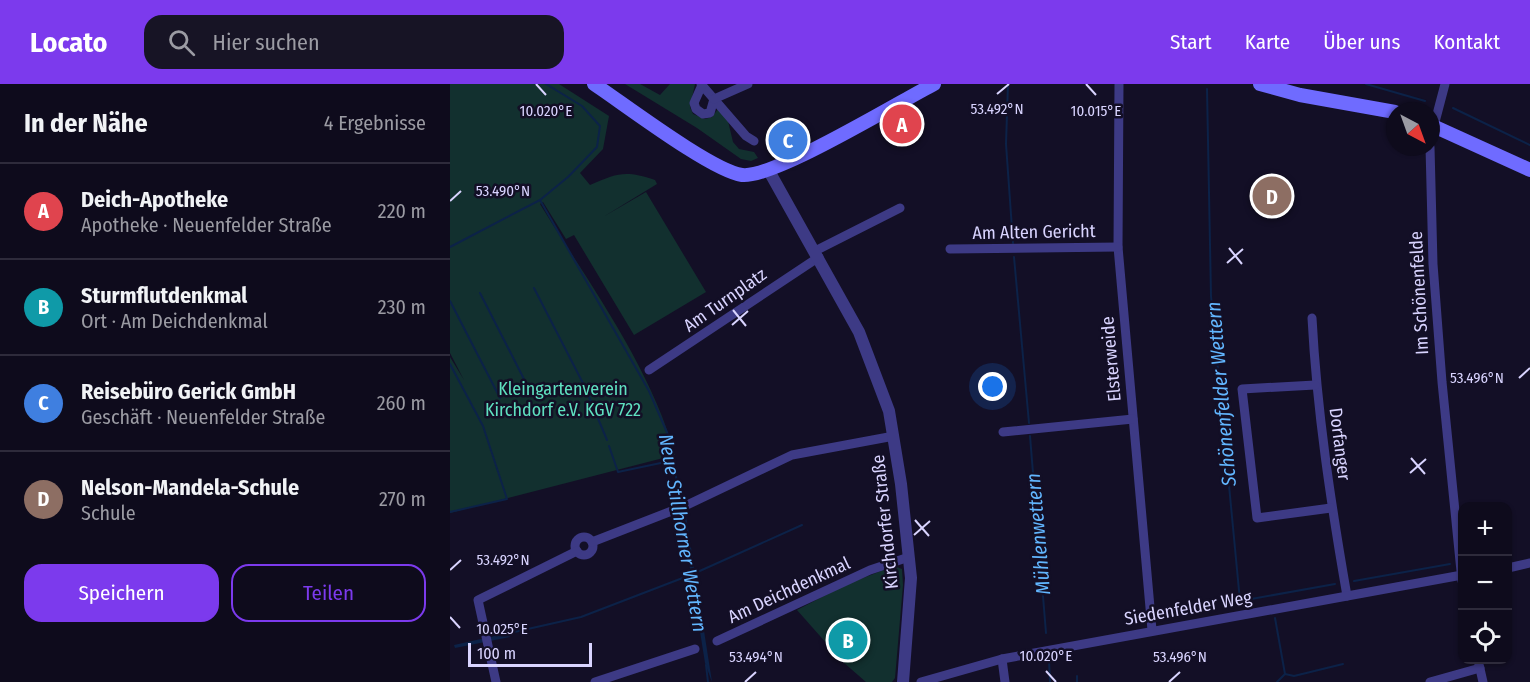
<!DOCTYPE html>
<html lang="de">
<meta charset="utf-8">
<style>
body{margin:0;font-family:"Fira Sans Condensed",sans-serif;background:#171425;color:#f1f3f6}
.controls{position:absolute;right:18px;bottom:18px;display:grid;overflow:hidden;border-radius:12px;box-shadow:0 2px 4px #0004}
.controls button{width:54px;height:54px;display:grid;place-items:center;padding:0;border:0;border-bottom:2px solid #2e2b3b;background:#0e0b1c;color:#f1f3f6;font:30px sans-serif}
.compass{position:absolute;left:936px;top:18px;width:54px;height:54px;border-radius:50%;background:#0e0b1c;box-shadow:0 2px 4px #0004;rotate:139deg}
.scale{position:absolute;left:18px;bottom:15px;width:124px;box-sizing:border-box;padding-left:6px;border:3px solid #d9d4ff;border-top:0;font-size:16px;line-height:21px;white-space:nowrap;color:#d9d4ff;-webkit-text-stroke:4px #130f26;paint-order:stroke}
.you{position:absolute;left:543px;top:303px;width:21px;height:21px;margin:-15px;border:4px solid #fff;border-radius:50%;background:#1a73e8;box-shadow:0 0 0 9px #1a73e833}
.badge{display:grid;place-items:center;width:39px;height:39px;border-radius:50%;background:#7c3aed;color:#fff;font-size:20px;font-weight:700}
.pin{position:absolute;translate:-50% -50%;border:3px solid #fff;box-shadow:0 2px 6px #0006}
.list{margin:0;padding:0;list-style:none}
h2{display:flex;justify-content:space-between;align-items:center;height:78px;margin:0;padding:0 24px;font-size:26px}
h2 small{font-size:20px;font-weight:400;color:#9b9ba3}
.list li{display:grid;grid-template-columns:39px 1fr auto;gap:18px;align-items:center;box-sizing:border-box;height:96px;padding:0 24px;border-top:2px solid #2e2b3b}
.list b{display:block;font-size:22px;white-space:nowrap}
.list p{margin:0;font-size:20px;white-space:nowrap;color:#9b9ba3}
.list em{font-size:20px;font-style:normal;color:#9b9ba3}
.actions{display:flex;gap:12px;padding:18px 24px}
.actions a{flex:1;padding:14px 0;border:2px solid #7c3aed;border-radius:18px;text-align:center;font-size:21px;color:#7c3aed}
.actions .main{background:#7c3aed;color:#fff}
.icon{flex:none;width:33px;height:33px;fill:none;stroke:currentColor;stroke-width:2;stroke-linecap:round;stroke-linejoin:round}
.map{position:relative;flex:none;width:1080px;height:598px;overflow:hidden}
header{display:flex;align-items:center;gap:36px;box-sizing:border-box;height:84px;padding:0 30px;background:#7c3aed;color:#fff}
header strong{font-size:28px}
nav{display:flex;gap:33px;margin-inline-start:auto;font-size:21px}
.search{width:420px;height:54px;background:#171425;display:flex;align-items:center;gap:15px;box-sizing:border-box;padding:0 21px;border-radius:18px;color:#9b9ba3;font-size:22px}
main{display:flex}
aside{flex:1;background:#0e0b1c}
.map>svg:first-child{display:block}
.green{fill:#12302f}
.water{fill:#0c2248}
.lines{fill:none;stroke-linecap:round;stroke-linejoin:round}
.stream{stroke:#0c2248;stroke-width:2}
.minor{stroke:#3d3a85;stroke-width:9}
.tertiary{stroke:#3d3a85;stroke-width:12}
.secondary{stroke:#6f6bff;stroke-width:14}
.ticks{fill:none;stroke:#d9d4ff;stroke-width:2}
.labels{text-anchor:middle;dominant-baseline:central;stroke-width:5;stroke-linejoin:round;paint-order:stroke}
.street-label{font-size:18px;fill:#d9d4ff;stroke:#130f26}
.park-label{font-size:18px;fill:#5fe0c0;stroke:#130f26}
.water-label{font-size:20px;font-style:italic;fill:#62b6ff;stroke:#130f26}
.ticks-label{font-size:15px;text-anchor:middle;fill:#d9d4ff;stroke:#130f26;stroke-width:5;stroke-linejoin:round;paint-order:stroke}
</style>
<header>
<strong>Locato</strong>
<div class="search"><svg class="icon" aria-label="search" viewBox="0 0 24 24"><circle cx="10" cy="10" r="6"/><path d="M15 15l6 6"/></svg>Hier suchen</div>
<nav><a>Start</a><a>Karte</a><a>Über uns</a><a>Kontakt</a></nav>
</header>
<main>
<aside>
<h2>In der Nähe<small>4 Ergebnisse</small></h2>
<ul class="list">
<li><span class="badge" style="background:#e0444e">A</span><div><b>Deich-Apotheke</b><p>Apotheke · Neuenfelder Straße</p></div><em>220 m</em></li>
<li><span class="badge" style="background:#0f9aa8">B</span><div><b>Sturmflutdenkmal</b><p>Ort · Am Deichdenkmal</p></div><em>230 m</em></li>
<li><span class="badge" style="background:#3f7fe0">C</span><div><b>Reisebüro Gerick GmbH</b><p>Geschäft · Neuenfelder Straße</p></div><em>260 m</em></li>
<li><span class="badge" style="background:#8d6e63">D</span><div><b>Nelson-Mandela-Schule</b><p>Schule</p></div><em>270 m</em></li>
</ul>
<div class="actions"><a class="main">Speichern</a><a>Teilen</a></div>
</aside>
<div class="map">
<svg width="1080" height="598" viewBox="0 0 1080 598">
<rect width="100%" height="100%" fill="#130f26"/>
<g class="green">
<path d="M 0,0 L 109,0 L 159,32 L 153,65 L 130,89 L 140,101 C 168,89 175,86 205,96 L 207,100 L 153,133 L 196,108 L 256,208 L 184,251 L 124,151 L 116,155 L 93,118 L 90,120 C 138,198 201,283 225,371 L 0,429 L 0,273 L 14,296 L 0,269 Z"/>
<path d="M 175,0 L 190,0 L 210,11 L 220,0 L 245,0 L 240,23 L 243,30 L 255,35 L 262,33 L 268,25 L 278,37 L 283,58 L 289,65 L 304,68 L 308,74 L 301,77 L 291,75 L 247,44 Z"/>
<path d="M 444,482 L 452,485 L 453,501 L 445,594 L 442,598 L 416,598 L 393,578 L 347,526 L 395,501 Z"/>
</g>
<g class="water">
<path d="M 235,425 L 262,598 L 255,579 L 231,428 Z"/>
<path d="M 62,548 L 60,553 L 5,564 L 4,561 Z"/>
</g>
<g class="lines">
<g class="stream">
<path d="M 558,0 L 556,60 L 563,159"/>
<path d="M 916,0 L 975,17"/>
<path d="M 757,5 L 761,212 L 790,517 L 885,500"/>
<path d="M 1003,24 L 1080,61"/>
<path d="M 90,116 L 199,307 L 219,353 L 231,421"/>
<path d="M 0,163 L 90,116 L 118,93 L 147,63 L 150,42 L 132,22 L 96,0"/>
<path d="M 564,173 L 579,339"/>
<path d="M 84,204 L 137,307"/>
<path d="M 30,209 L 77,301"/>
<path d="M 0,217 L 50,314"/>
<path d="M 0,280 L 33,342 L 57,415 L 0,428"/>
<path d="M 139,313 L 157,356"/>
<path d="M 580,352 L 596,549"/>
<path d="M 159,362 L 168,388 L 225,376"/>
<path d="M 904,497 L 1000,480"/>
<path d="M 825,534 L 835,590"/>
<path d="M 60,549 L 131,533 L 243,490 L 352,441"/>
<path d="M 599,576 L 600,598"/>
<path d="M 256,581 L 258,598"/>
<path d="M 627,592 L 627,598"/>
<path d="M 827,598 L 835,590 L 844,592 L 893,580"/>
</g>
<g class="minor">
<path d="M 251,0 L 296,52 L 304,57"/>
<path d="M 669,0 L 668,163 L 702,546"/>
<path d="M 252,1 L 244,19 L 246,25 L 253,30 L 260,29 L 264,15"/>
<path d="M 264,15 L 298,0"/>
<path d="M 981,53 L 995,0"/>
<path d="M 980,63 L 983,180 L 992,298 L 1012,497"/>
<path d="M 500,165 L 668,163"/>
<path d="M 365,167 L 450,124"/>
<path d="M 862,234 C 867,328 881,420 897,512"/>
<path d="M 199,286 L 369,173"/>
<path d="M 865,301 L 792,305 L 807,434 L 881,424"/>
<path d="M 553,348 L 683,335"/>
<circle cx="134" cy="462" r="9"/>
<path d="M 142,458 L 237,421 L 342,371 L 444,352"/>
<path d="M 1058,484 L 1080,479"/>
<path d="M 267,557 L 420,486 L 459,473"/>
<path d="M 552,575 L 555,598"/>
<path d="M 1028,576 L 1033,598"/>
<path d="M 46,598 L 28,516 L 127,467"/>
<path d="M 145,598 L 245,565"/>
<path d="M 471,598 L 552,575 L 1012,491"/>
<path d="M 980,598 L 1030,584"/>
</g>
<path class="tertiary" d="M 319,87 L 409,248 L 439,327 L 451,400 L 461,494 L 453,598"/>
<g class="secondary">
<path d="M 144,0 C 174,20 262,87 292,91 C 323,95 449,18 484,0"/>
<path d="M 810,0 L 850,11 L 945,28"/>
<path d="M 981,41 L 1080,86"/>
</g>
</g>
<path class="ticks" d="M 86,0 L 96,11M 636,0 L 646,11M 547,10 L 559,0M 0,117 L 11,107M 779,164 L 792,180M 777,179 L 793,165M 283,226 L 296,242M 282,241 L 298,227M 1069,294 L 1080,284M 961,374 L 975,390M 960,389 L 976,375M 465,436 L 479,452M 464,451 L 480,437M 0,486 L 11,476M 0,533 L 10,544M 596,587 L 606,598M 295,598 L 306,588M 719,598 L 730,588"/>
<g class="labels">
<g class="street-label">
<text transform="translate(584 148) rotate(-1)">Am Alten Gericht</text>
<text transform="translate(969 209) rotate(-93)">Im Schönenfelde</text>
<text transform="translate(275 216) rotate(-35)">Am Turnplatz</text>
<text transform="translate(661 275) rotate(-95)">Elsterweide</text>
<text transform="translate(890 360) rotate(83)">Dorfanger</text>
<text transform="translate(435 438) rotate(-96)">Kirchdorfer Straße</text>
<text transform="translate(339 506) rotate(-25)">Am Deichdenkmal</text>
<text transform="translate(738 524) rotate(-10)">Siedenfelder Weg</text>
</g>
<g class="park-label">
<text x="113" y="305">Kleingartenverein<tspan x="113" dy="21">Kirchdorf e.V. KGV 722</tspan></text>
</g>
<g class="water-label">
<text transform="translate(771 310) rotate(-95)">Schönenfelder Wettern</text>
<text transform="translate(233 449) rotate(80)">Neue Stillhorner Wettern</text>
<text transform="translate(588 450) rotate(-95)">Mühlenwettern</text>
</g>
</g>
<g class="ticks-label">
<text x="547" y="30">53.492°N</text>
<text x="646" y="32">10.015°E</text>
<text x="96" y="32">10.020°E</text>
<text x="53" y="112">53.490°N</text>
<text x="1027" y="299">53.496°N</text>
<text x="53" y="481">53.492°N</text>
<text x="52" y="550">10.025°E</text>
<text x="596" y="577">10.020°E</text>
<text x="306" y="578">53.494°N</text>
<text x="730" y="578">53.496°N</text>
</g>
</svg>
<div class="controls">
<button>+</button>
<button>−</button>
<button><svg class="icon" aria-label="locate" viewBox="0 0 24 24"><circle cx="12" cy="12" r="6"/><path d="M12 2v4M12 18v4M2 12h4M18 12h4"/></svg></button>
</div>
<svg class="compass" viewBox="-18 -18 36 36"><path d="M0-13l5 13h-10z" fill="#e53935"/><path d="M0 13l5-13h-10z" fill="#9b9ba3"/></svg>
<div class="scale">100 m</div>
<div class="you"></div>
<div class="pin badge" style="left:452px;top:40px;background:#e0444e">A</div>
<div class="pin badge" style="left:398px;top:556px;background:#0f9aa8">B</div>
<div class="pin badge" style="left:338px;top:56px;background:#3f7fe0">C</div>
<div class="pin badge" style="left:822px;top:112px;background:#8d6e63">D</div>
</div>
</main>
